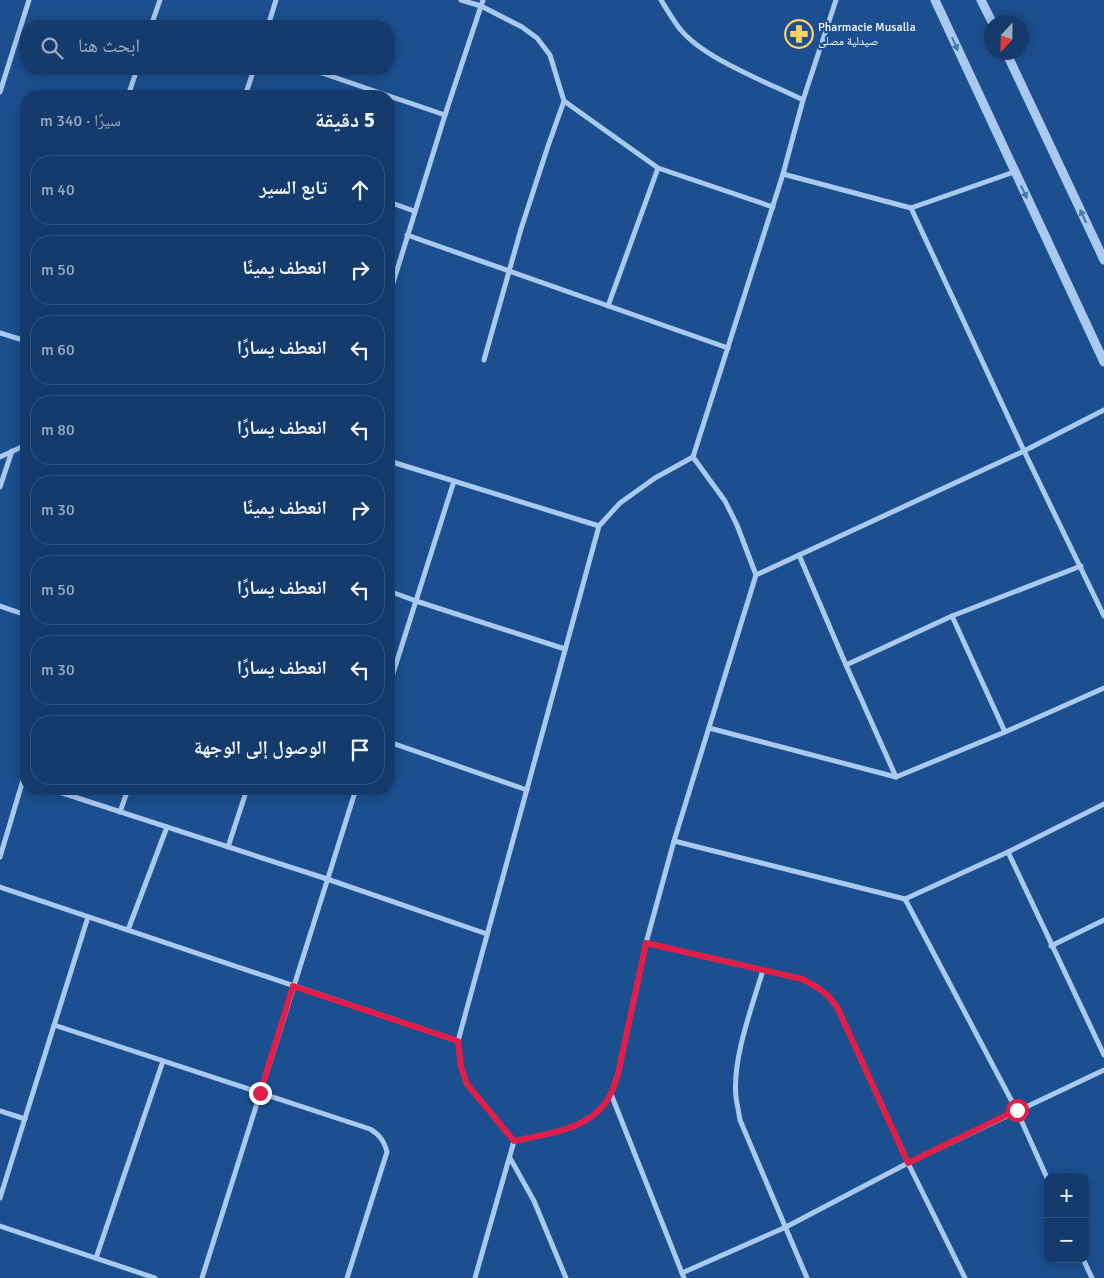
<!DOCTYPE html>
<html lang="ar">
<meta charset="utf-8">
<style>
body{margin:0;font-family:Signika,"Noto Naskh Arabic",sans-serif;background:#214673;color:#f1f3f6;direction:rtl}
.controls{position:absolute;right:15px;bottom:15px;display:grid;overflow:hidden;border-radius:10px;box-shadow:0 2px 12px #0003}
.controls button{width:45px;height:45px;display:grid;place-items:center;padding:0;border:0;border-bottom:1px solid #33557e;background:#143b6b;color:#f1f3f6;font:25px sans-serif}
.compass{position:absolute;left:984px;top:15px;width:45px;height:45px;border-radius:50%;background:#143b6b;box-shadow:0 2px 12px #0003;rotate:202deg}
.stop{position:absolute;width:15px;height:15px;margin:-11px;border:4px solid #e11d48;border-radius:50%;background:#fff}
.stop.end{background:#e11d48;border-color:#fff;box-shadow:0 1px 5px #0008}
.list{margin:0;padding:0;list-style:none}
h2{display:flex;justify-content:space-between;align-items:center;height:65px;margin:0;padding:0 20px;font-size:21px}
h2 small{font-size:16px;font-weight:400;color:#9dadc1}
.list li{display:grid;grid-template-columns:32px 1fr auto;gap:15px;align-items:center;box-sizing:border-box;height:70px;margin:0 10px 10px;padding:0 10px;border:1px solid #33557e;border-radius:20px}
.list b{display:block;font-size:19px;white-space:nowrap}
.list em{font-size:16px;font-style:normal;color:#9dadc1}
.icon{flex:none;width:28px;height:28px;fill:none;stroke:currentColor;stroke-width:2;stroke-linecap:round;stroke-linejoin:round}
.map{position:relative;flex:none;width:1104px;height:1278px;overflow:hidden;direction:ltr}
.search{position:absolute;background:#143b6b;box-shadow:0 2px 12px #0003;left:20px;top:20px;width:375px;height:55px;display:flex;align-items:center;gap:12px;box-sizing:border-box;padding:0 18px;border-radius:20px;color:#9dadc1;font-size:19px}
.panel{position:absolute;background:#143b6b;box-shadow:0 2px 12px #0003;left:20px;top:90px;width:375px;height:705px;border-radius:20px;direction:rtl}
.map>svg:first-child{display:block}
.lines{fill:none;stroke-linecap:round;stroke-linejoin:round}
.minor{stroke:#a9c9ee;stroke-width:5}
.tertiary{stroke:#a9c9ee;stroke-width:9}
.oneway{fill:#4674ac}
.route{stroke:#e11d48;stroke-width:6}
.labels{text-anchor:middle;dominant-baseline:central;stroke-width:4.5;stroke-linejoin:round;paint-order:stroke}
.poi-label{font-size:12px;fill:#fff;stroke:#1b4f8f;text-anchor:start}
</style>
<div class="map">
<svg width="1104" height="1278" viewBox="0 0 1104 1278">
<rect width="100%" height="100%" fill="#1b4f8f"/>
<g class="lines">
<g class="minor">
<path d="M 461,0 L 481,6 L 522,27 L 537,38 L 550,55 L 564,101 L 658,168 L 773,207"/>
<path d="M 661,0 C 667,10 673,20 680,29 C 704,59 769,83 803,100"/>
<path d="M 151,26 L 160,0"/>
<path d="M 268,26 L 276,0"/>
<path d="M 310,69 L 445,115"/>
<path d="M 0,92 L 29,0"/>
<path d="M 128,96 L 137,69"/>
<path d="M 245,96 L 254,69"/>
<path d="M 783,174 L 911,208 L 1014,172"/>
<path d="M 389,202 L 414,211"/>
<path d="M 911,208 L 1024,451 L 1104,616"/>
<path d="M 407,235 L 728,348"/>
<path d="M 389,296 L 445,115 L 483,0"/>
<path d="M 608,306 L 658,168"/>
<path d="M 0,333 L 26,341"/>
<path d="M 484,360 L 521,229 L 548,146 L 564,101"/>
<path d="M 0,457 L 26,445"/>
<path d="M 693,457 L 783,174 L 803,100 L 836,0"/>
<path d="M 389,461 L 599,526"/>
<path d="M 0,487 L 12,451"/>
<path d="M 799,555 L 846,665 L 952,616 L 1081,566"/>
<path d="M 756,575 L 737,525 L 725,501 L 693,457 L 655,478 L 620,503 L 599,526 L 458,1041 L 461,1067 L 467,1084 L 514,1141 C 549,1133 594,1130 611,1093 C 614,1087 616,1080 618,1074 L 646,943 L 674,841 L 756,575 L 1024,451 L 1104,410"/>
<path d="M 389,591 L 416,601 L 565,649"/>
<path d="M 0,606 L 26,615"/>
<path d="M 952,616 L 1005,732 L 1104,688"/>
<path d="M 389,686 L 454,481"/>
<path d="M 709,728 L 896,777 L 846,665"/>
<path d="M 389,742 L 527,790"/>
<path d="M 896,777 L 1005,732"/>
<path d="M 50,789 L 327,879 L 487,934"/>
<path d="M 120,812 L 128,789"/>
<path d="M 674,841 L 905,899 L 1008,852 L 1104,804"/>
<path d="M 228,847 L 247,789"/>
<path d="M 1008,852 L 1104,1055"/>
<path d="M 0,857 L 26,770"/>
<path d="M 0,887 L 458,1041"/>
<path d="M 905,899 L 1017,1111 L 1048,1180"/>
<path d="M 128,930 L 167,827"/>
<path d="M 646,943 L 802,979 C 818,987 829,994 838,1009 L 908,1163 L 965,1278"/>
<path d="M 1051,946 L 1104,920"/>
<path d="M 763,970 C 752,1007 732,1059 736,1097 C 737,1105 739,1113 740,1120 L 807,1278"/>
<path d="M 54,1025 L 370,1129 C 380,1135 384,1141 387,1152 L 347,1278"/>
<path d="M 611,1094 L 684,1278"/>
<path d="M 0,1111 L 25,1119"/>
<path d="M 510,1158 L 534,1201 L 566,1278"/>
<path d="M 0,1198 L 88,917"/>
<path d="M 0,1226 L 155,1278"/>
<path d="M 96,1258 L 163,1061"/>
<path d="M 1083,1259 L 1092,1278"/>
<path d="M 682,1273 L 786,1227 L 908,1163 L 1104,1070"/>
<path d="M 202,1278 L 356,789"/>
<path d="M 475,1278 L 514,1141"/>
</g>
<g class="tertiary">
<path d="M 935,0 L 1104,362"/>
<path d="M 981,0 L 992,22"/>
<path d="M 1006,52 L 1104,260"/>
</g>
</g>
<defs><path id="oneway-solid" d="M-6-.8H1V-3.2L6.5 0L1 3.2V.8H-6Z" transform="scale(1.25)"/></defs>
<g class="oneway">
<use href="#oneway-solid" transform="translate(955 44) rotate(66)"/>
<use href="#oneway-solid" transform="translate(1024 192) rotate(65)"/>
<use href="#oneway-solid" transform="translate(1083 216) rotate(-115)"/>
</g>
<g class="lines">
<path class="route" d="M 260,1093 L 293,986 L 458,1041 L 461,1067 L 467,1084 L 514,1141 C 549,1133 594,1130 611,1093 C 614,1087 616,1080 618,1074 L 646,943 L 802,979 C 818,987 829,994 838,1009 L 908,1163 L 1017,1110"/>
</g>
<defs>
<symbol id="pharmacy-ring" viewBox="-11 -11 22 22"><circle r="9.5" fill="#1b4f8f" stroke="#ffd166" stroke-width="1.5"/><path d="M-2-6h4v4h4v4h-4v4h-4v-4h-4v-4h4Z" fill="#ffd166"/></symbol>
</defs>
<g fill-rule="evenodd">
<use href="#pharmacy-ring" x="783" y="18" width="32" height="32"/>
</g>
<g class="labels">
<g class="poi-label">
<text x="818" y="27">Pharmacie Musalla<tspan x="818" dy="14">صيدلية مصلى</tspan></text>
</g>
</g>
</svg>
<div class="controls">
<button>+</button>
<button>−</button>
</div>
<svg class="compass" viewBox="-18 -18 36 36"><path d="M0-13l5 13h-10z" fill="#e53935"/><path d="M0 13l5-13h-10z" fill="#9dadc1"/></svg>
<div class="stop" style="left:1017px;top:1110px"></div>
<div class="stop end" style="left:260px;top:1093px"></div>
<div class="search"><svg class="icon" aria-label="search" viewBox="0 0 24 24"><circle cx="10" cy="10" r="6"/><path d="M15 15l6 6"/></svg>ابحث هنا</div>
<section class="panel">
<h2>5 دقيقة<small>سيرًا · 340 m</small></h2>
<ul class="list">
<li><svg class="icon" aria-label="ahead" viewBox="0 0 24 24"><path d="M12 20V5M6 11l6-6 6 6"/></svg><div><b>تابع السير</b></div><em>40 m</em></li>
<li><svg class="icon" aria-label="right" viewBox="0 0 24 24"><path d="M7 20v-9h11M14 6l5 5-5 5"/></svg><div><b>انعطف يمينًا</b></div><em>50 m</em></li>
<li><svg class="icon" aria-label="left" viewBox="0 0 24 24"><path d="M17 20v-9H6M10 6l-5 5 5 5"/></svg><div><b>انعطف يسارًا</b></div><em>60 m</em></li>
<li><svg class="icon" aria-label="left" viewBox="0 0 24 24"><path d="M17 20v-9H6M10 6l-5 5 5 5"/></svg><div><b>انعطف يسارًا</b></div><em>80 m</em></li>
<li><svg class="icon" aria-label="right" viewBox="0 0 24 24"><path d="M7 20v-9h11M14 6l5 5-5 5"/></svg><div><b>انعطف يمينًا</b></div><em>30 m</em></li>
<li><svg class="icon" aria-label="left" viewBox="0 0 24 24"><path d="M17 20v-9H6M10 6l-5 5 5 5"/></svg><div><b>انعطف يسارًا</b></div><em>50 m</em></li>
<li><svg class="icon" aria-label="left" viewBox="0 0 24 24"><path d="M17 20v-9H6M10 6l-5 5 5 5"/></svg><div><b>انعطف يسارًا</b></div><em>30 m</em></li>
<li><svg class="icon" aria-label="arrive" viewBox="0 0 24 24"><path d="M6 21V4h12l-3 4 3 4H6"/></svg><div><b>الوصول إلى الوجهة</b></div></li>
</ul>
</section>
</div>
